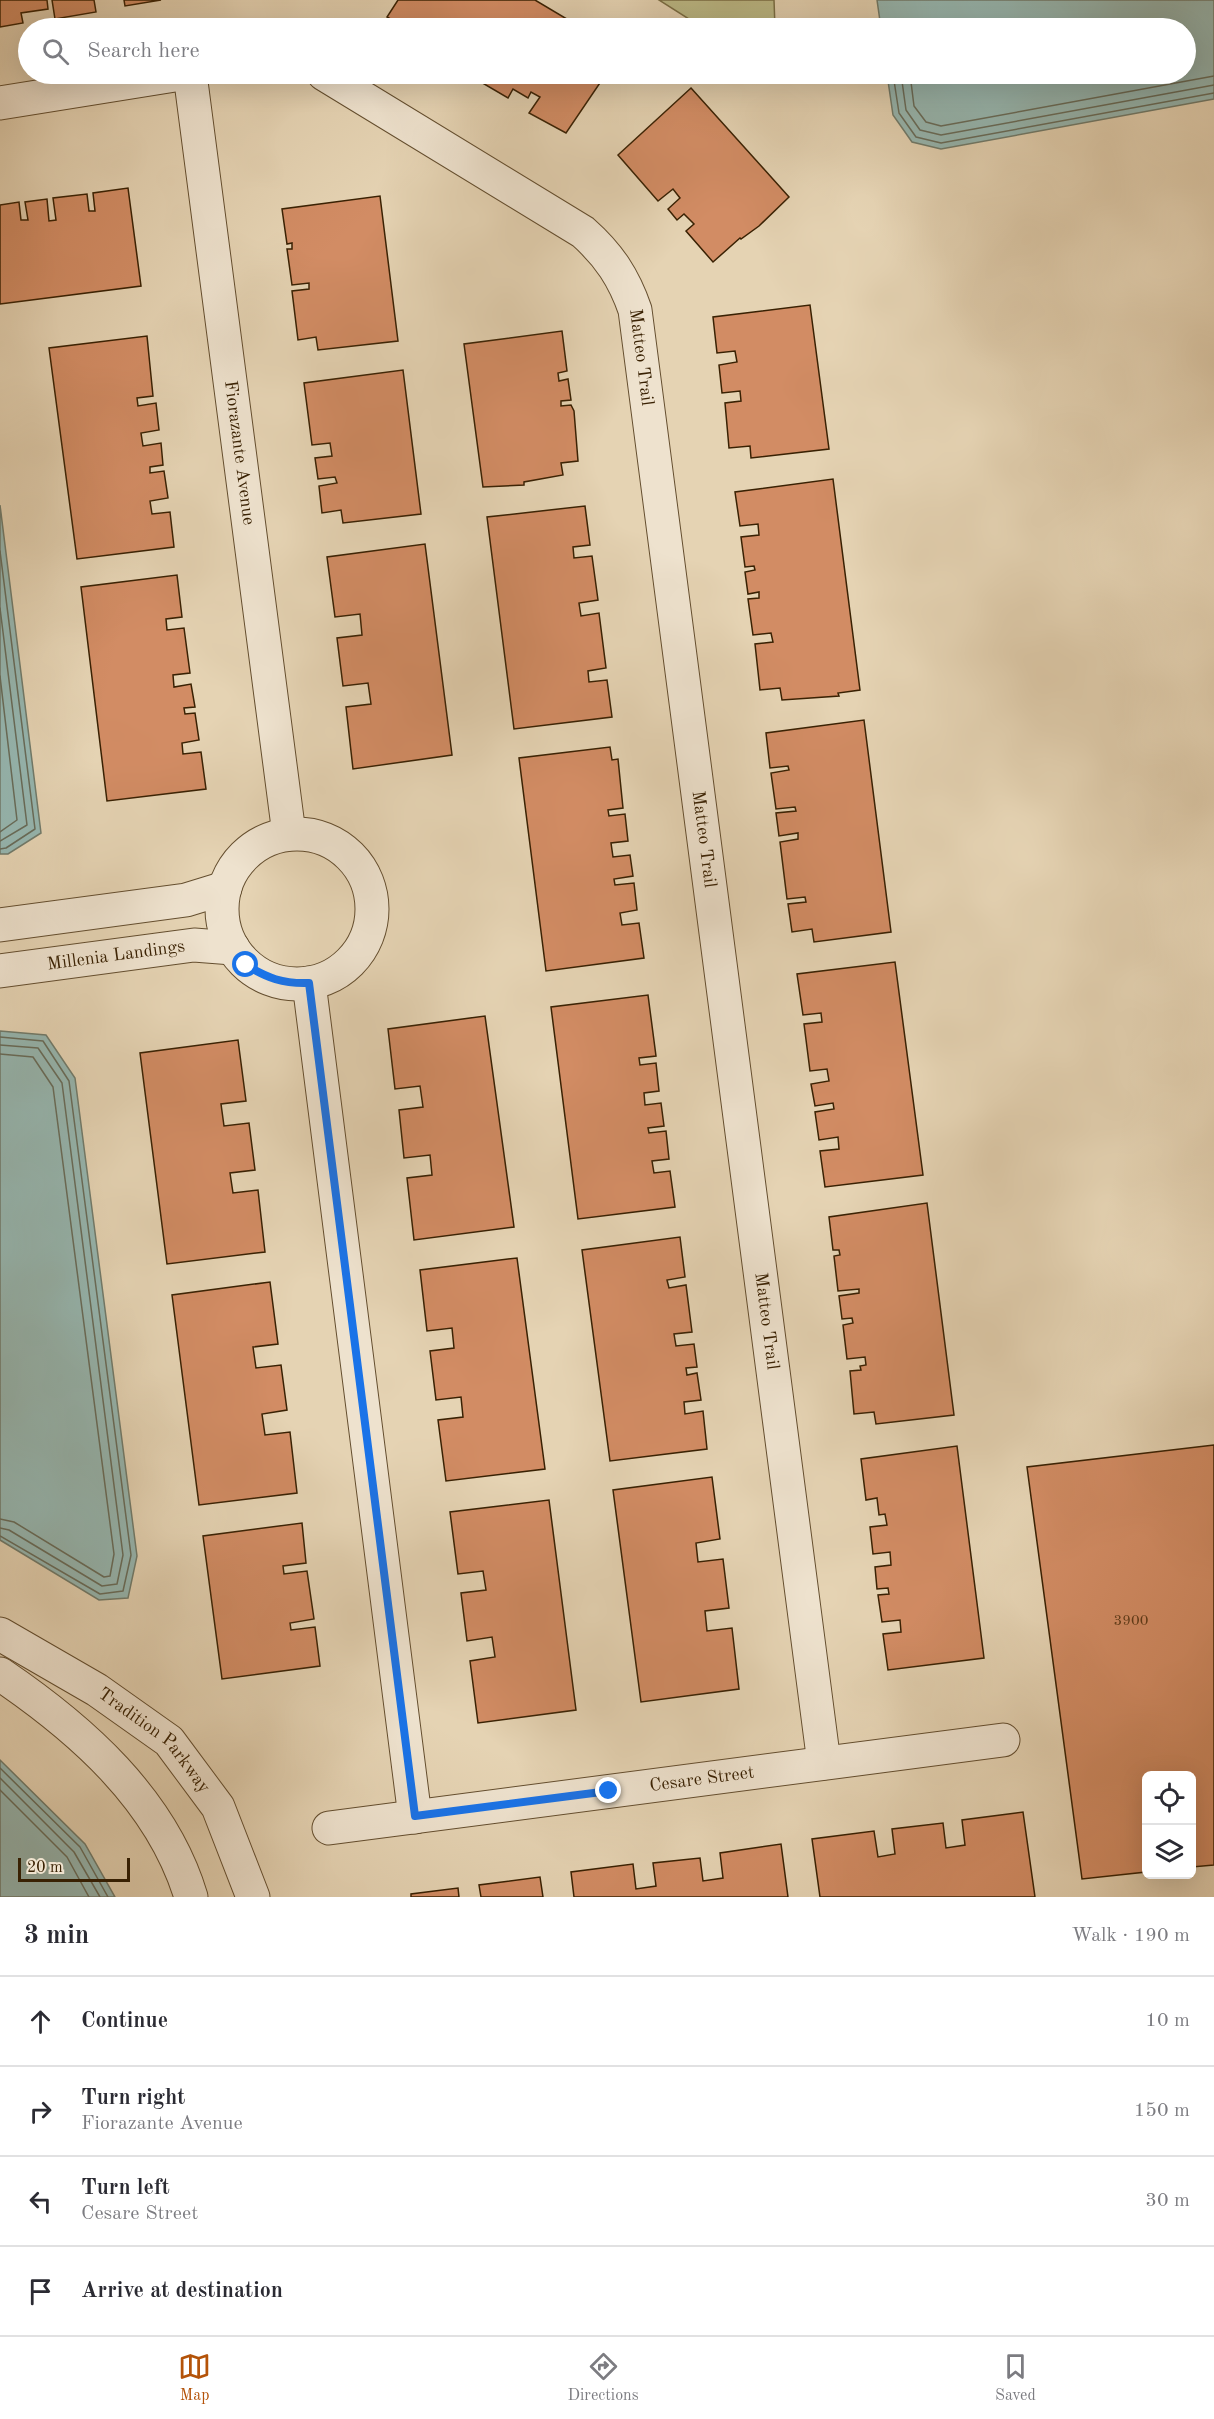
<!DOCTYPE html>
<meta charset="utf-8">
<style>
body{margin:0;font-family:"Old Standard TT",serif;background:#f7f7f7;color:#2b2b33}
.controls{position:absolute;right:18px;bottom:18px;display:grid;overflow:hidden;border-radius:9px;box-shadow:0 6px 24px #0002}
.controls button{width:54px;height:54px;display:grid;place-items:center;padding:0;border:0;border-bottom:2px solid #e1e1e2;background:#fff;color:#2b2b33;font:30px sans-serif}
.scale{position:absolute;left:18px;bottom:15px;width:112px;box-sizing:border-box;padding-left:6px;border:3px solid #392103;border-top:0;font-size:16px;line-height:21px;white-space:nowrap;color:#392103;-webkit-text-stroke:4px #eee2ce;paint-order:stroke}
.stop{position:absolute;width:18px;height:18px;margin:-14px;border:4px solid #1a73e8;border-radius:50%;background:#fff}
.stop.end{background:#1a73e8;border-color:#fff;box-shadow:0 2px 6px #0008}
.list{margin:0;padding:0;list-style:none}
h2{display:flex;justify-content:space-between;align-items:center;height:78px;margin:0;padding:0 24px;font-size:26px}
h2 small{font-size:20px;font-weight:400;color:#7c7c81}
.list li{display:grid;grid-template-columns:39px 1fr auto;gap:18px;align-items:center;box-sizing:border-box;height:90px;padding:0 24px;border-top:2px solid #e1e1e2}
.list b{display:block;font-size:22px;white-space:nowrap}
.list p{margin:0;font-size:20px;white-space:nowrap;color:#7c7c81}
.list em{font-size:20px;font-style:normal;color:#7c7c81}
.icon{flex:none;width:33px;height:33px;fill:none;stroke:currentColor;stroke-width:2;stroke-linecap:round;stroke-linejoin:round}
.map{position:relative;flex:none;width:1214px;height:1897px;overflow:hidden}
.search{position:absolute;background:#fff;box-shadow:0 6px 24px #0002;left:18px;right:18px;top:18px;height:66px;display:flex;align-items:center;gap:15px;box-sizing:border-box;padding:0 21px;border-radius:33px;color:#7c7c81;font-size:22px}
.sheet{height:438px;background:#fff}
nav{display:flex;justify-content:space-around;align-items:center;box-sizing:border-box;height:84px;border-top:2px solid #e1e1e2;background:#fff;font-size:16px;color:#7c7c81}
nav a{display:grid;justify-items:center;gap:3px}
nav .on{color:#b45309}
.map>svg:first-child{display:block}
.green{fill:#bcba87;stroke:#7a6e45;stroke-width:1.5}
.water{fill:#96b7b1;stroke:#717b6b;stroke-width:1.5}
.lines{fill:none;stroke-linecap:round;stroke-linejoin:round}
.shore{stroke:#686c5a;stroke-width:1.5}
.building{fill:#d28c64;stroke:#392103;stroke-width:1.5}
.street-casing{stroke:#644e2f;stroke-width:35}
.street{stroke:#eee2ce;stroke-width:33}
.route{stroke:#1a73e8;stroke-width:8}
.labels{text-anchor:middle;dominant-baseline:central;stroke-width:6;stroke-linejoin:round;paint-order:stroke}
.number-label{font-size:15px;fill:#5f3c1b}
.street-label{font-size:18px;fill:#392103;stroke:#eee2ce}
</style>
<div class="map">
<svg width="1214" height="1897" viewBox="0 0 1214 1897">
<rect width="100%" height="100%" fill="#e5d3b3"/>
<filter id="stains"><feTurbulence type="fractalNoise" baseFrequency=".00333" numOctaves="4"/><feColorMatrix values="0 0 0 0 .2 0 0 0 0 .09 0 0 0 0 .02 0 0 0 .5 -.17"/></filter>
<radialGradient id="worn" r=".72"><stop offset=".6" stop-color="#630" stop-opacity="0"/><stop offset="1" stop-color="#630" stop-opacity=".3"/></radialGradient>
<path class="green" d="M 659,0 L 774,0 L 775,28 L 703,28 Z"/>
<g class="water">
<path d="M 877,0 L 1214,0 L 1214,99 L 941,149 L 912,142 L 893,115 L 887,74 L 1186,74 L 1186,28 L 881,28 Z"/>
<path d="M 0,505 L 41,833 L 8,854 L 0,854 Z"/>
<path d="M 0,1031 L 46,1035 L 75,1078 L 137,1556 L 128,1598 L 99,1600 L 0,1540 Z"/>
<path d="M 0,1760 L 85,1844 L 115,1897 L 0,1897 Z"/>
</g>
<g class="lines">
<g class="shore">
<path d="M 893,74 L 899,113 L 916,137 L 941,143 L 1214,93"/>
<path d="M 901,74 L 906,110 L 920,130 L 941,135 L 1214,85"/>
<path d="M 910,74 L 914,106 L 926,122 L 941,126 L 1214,76"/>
<path d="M 0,551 L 35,829 L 6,848 L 0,849"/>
<path d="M 0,608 L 27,825 L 0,841"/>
<path d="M 0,676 L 17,820 L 0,832"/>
<path d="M 0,1037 L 43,1041 L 69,1081 L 131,1555 L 123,1591 L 100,1594 L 0,1536"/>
<path d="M 0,1045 L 38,1048 L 62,1083 L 123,1555 L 117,1584 L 102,1586 L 9,1530 L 0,1528"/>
<path d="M 0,1054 L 33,1057 L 53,1087 L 114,1554 L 110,1576 L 104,1577 L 14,1522 L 0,1519"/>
<path d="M 0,1768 L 80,1847 L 108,1897"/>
<path d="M 0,1778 L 74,1852 L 100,1897"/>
<path d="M 0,1790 L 67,1857 L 89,1897"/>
</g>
</g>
<g class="building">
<path d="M 0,0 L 47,0 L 48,9 L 21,13 L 23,23 L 0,27 Z"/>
<path d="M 52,0 L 94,0 L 96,12 L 55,19 Z"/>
<path d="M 124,0 L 161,0 L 125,6 Z"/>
<path d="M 398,0 L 535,0 L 582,28 L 406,28 L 387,17 Z"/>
<path d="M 483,74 L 606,74 L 566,133 L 529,113 L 540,97 L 531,92 L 528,98 L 513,89 L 508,98 L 479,81 Z"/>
<path d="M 691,88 L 789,197 L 759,226 L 741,239 L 740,238 L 713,262 L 686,231 L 694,224 L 684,214 L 677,220 L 668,209 L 680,198 L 673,189 L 658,201 L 618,155 Z"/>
<path d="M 128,188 L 141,286 L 0,304 L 0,205 L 19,202 L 21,220 L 28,220 L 25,202 L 47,199 L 49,221 L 56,220 L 53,198 L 87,194 L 89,211 L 95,211 L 93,193 Z"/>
<path d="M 380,196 L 398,341 L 318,350 L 316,337 L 298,340 L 292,291 L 309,289 L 309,283 L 292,285 L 287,249 L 292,249 L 292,243 L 287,244 L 282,209 Z"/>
<path d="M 810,305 L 829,449 L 751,458 L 750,446 L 729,448 L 725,403 L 741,401 L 740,391 L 722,393 L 719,365 L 737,362 L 735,351 L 717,353 L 713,317 Z"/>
<path d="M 562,331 L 567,371 L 558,373 L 559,381 L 568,379 L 571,400 L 561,401 L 561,406 L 571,405 L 574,411 L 578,461 L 561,463 L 563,475 L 524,482 L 524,485 L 483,487 L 464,344 Z"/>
<path d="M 147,336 L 153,396 L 137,398 L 138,406 L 156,403 L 159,430 L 141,433 L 143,446 L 161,443 L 163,465 L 150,467 L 150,473 L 164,471 L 168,498 L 150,501 L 152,514 L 170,512 L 174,547 L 77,559 L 49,348 Z"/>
<path d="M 403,370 L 421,514 L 343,523 L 341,510 L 322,513 L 319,486 L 337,483 L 335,477 L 318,479 L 315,458 L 332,456 L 330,443 L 312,445 L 304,383 Z"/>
<path d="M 833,479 L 860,690 L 838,693 L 839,696 L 782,700 L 780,688 L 760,690 L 755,644 L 773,642 L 771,633 L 753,635 L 748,599 L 759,598 L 759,592 L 748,594 L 745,572 L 755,570 L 754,566 L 745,567 L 741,537 L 759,535 L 758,524 L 740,526 L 735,492 Z"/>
<path d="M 585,506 L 590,545 L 573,547 L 574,558 L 592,556 L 598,600 L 579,603 L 581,616 L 599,613 L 606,668 L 588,671 L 589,682 L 607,680 L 612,717 L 514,729 L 487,517 Z"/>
<path d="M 425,544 L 452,755 L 353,769 L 346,707 L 371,704 L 368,683 L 343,686 L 337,638 L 362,635 L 360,614 L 335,617 L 327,557 Z"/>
<path d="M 177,575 L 182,617 L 166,619 L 167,630 L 184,628 L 190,673 L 173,675 L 174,687 L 191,684 L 195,707 L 184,708 L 185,714 L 195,713 L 199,740 L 182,743 L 183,754 L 201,752 L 206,789 L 107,801 L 81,587 Z"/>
<path d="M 864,720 L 891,932 L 814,942 L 812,929 L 792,932 L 788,904 L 806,902 L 805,897 L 787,899 L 780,842 L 798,839 L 798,833 L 779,836 L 776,813 L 796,811 L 795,807 L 776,809 L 771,773 L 789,770 L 788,766 L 770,768 L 766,733 Z"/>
<path d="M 610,747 L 612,760 L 618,759 L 623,808 L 608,810 L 609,816 L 625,814 L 628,841 L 611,843 L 613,857 L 630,855 L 633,876 L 614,879 L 615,885 L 634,883 L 637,910 L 620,913 L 622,925 L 639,923 L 644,958 L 546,971 L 519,758 Z"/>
<path d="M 895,962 L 923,1175 L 825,1187 L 820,1151 L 839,1149 L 838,1137 L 819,1140 L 815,1112 L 834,1109 L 833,1103 L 815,1106 L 811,1084 L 829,1081 L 827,1069 L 810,1071 L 804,1024 L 822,1022 L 821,1013 L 803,1015 L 797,974 Z"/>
<path d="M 648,995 L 656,1056 L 639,1058 L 640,1065 L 656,1063 L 659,1091 L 644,1093 L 645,1105 L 661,1103 L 664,1126 L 648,1128 L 649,1133 L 666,1131 L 669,1159 L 652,1161 L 654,1173 L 670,1171 L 675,1207 L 578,1219 L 551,1007 Z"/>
<path d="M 485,1016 L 514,1227 L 414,1240 L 407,1178 L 432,1175 L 430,1155 L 404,1158 L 399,1110 L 423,1107 L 420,1086 L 395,1089 L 388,1029 Z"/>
<path d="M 238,1040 L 246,1101 L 221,1104 L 224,1126 L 249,1123 L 255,1170 L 230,1173 L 233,1193 L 258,1190 L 265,1252 L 167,1264 L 140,1053 Z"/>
<path d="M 927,1203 L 954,1415 L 876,1424 L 874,1412 L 854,1414 L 850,1371 L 861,1370 L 860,1366 L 866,1365 L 865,1357 L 847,1359 L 843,1325 L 853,1323 L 852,1318 L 842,1319 L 839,1296 L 859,1293 L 859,1289 L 838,1291 L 834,1256 L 840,1255 L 839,1250 L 833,1250 L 829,1217 Z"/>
<path d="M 680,1237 L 685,1277 L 667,1280 L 669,1288 L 686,1285 L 692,1332 L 674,1334 L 676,1346 L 694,1344 L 697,1367 L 686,1368 L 687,1375 L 697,1373 L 701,1400 L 684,1402 L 685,1414 L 703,1411 L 707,1449 L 610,1461 L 582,1250 Z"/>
<path d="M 517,1258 L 545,1469 L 446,1481 L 438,1420 L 463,1417 L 461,1397 L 436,1400 L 430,1351 L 454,1348 L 452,1328 L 427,1331 L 420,1270 Z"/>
<path d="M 270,1282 L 278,1344 L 253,1347 L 256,1368 L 281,1365 L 287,1410 L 262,1414 L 265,1435 L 290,1432 L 297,1493 L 199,1505 L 172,1295 Z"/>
<path d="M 1214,1445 L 1214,1865 L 1192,1867 L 1192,1776 L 1146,1776 L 1146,1872 L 1082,1879 L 1027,1467 Z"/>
<path d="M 957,1446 L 984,1658 L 888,1670 L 883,1634 L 901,1632 L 900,1620 L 882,1622 L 878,1595 L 889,1594 L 888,1588 L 877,1589 L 875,1567 L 891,1565 L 890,1552 L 873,1554 L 870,1527 L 887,1525 L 885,1514 L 879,1515 L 877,1498 L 866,1500 L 861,1459 Z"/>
<path d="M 712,1477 L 720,1539 L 696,1543 L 698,1562 L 723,1559 L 729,1608 L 705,1611 L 707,1631 L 732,1628 L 739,1689 L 641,1702 L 613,1490 Z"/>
<path d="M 549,1500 L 576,1710 L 478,1723 L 470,1661 L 495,1657 L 492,1637 L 467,1641 L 461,1593 L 486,1590 L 483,1571 L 458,1574 L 450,1512 Z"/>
<path d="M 302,1523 L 306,1563 L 283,1566 L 284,1574 L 307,1571 L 314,1619 L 290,1623 L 291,1630 L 315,1627 L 320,1666 L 222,1679 L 203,1536 Z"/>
<path d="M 1023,1812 L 1035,1897 L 820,1897 L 812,1839 L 874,1831 L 878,1857 L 895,1854 L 892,1829 L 943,1823 L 946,1848 L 965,1845 L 962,1820 Z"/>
<path d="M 781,1844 L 788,1897 L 574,1897 L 571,1872 L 633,1864 L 636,1889 L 656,1886 L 653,1863 L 700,1858 L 703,1881 L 723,1878 L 720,1853 Z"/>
<path d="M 540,1877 L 543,1897 L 481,1897 L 479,1885 Z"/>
<path d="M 458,1888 L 459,1897 L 411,1897 L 411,1894 Z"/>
</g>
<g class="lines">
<defs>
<g id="street">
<path id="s1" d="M 190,74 L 289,834"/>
<path id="s2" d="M 324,74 L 583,232 C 609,255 624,278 635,310 L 824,1763"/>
<path d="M 0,103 L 181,74"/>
<circle cx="297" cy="909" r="75"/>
<path d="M 0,925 L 186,900 L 225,888"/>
<path id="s3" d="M 0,971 L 194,945 L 233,948"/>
<path d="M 309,983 L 415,1817"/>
<path id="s4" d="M 0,1634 L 97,1690 L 169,1741 L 218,1807 L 253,1897"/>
<path d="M 0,1674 C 81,1729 162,1800 191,1897"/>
<path id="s5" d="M 329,1828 L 1003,1740"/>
</g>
</defs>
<use href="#street" class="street-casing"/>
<use href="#street" class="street"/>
</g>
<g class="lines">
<path class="route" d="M 246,965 C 267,978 283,984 309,983 L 415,1816 L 609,1791"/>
</g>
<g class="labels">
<g class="number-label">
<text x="1131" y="1621">3900</text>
</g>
<g class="street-label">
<text stroke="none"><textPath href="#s2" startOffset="446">Matteo Trail</textPath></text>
<text stroke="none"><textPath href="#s1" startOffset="382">Fiorazante Avenue</textPath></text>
<text stroke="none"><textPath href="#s2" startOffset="932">Matteo Trail</textPath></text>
<text stroke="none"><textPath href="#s3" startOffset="117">Millenia Landings</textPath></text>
<text stroke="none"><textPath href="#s2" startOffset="1418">Matteo Trail</textPath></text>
<text stroke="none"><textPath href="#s4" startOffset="189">Tradition Parkway</textPath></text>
<text stroke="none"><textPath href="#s5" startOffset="376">Cesare Street</textPath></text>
</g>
</g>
<rect width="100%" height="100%" filter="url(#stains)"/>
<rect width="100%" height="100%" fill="url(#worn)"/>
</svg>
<div class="controls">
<button><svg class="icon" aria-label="locate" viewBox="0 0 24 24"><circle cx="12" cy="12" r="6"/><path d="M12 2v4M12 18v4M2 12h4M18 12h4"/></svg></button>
<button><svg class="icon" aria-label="layers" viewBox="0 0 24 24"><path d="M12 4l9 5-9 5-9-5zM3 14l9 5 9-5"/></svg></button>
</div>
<div class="scale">20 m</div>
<div class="stop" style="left:246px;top:965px"></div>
<div class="stop end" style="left:609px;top:1791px"></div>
<div class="search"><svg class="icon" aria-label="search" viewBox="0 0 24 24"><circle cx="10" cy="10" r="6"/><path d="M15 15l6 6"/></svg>Search here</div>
</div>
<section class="sheet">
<h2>3 min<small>Walk · 190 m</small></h2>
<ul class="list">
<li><svg class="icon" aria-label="ahead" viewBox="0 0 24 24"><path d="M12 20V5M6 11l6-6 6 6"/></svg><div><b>Continue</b></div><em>10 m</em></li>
<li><svg class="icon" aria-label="right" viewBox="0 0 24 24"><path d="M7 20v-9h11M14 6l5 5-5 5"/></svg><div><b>Turn right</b><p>Fiorazante Avenue</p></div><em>150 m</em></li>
<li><svg class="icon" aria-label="left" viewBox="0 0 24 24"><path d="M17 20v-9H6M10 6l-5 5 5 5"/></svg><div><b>Turn left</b><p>Cesare Street</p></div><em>30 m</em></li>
<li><svg class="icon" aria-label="arrive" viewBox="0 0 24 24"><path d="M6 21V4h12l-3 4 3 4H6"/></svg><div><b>Arrive at destination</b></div></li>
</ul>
</section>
<nav>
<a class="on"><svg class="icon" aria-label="map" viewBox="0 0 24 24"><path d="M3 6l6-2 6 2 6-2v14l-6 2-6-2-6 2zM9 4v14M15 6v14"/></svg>Map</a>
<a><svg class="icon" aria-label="directions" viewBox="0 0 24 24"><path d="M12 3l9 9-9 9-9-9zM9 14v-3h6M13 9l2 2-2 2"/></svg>Directions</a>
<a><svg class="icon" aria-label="saved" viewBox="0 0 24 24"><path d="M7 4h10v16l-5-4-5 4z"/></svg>Saved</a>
</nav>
